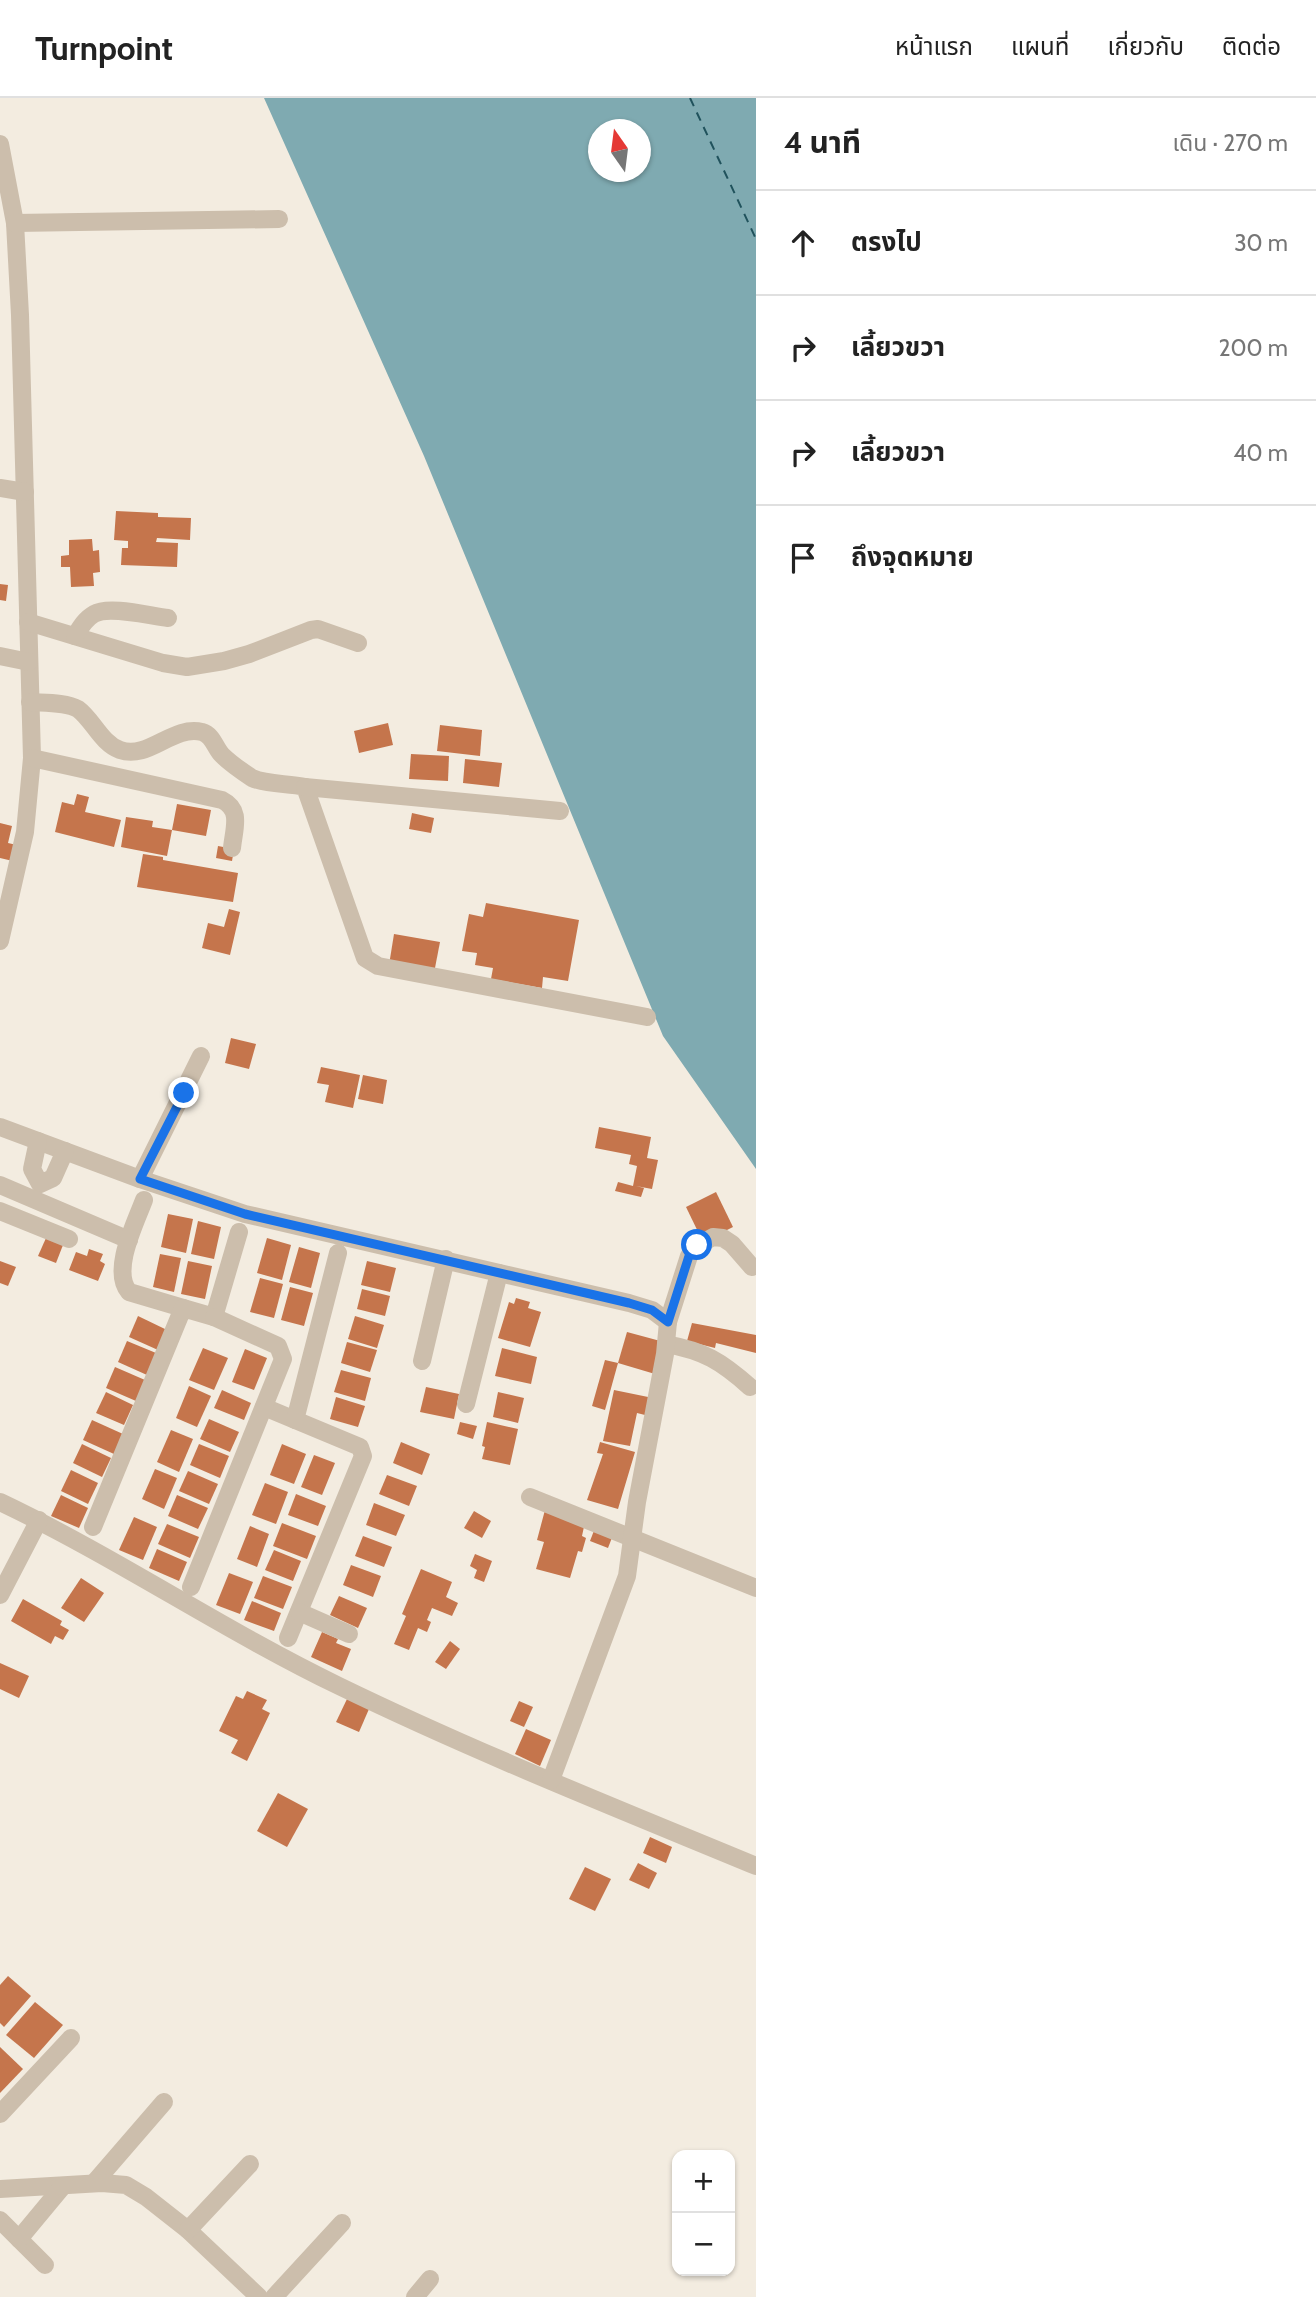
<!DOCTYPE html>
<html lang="th">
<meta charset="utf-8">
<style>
body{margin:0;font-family:Cabin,"Noto Sans Thai",sans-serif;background:#f6f6f6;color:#222}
.controls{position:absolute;right:21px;bottom:21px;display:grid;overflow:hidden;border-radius:14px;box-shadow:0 2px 5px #0004}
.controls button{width:63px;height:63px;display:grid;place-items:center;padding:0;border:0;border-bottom:2px solid #e0e0e0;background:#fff;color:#222;font:35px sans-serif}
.compass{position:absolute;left:588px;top:21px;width:63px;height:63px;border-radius:50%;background:#fff;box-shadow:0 2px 5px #0004;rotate:346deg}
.stop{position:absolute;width:21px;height:21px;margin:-16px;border:5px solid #1a73e8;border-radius:50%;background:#fff}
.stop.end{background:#1a73e8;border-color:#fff;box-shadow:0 2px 7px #0008}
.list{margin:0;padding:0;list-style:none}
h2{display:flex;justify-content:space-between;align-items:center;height:91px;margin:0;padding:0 28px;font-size:30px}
h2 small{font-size:23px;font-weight:400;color:#767676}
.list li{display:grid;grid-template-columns:46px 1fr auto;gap:21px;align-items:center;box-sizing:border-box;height:105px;padding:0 28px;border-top:2px solid #e0e0e0}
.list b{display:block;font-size:26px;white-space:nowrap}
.list em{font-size:23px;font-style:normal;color:#767676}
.icon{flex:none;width:38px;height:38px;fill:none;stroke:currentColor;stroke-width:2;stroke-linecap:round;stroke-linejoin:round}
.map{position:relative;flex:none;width:756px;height:2199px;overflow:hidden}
header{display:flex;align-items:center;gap:42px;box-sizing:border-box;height:98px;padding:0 35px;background:#fff;border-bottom:2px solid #e0e0e0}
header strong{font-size:33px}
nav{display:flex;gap:38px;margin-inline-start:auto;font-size:24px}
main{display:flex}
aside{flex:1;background:#fff}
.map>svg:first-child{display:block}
.water{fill:#7faab1;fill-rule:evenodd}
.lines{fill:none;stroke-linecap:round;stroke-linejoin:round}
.ferry{stroke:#20525c;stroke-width:2;stroke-dasharray:9 7;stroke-linecap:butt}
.building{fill:#c5754c}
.minor{stroke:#ccbeac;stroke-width:18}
.route{stroke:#1a73e8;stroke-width:9}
</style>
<header>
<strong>Turnpoint</strong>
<nav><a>หน้าแรก</a><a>แผนที่</a><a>เกี่ยวกับ</a><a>ติดต่อ</a></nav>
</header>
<main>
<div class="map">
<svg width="756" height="2199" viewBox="0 0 756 2199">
<rect width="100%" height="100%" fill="#f3ece0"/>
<path class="water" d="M 264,0 L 756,0 L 756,1071 L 663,938 L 424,358 ZM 598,32 L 640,32 L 640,74 L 598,74 Z"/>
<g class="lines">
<path class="ferry" d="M 690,0 L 756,141"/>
</g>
<g class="building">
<path d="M 116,413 L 158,415 L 158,419 L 191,420 L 190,442 L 157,440 L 156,444 L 178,445 L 177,469 L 121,467 L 122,450 L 128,450 L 128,443 L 114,442 Z"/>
<path d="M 92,441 L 93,453 L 99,452 L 100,474 L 93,475 L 94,488 L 71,489 L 70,469 L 61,469 L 61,458 L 69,457 L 69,442 Z"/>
<path d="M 0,486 L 8,487 L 6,503 L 0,502 Z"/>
<path d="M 388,625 L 393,647 L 359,655 L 354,633 Z"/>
<path d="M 440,627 L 482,632 L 480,658 L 437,653 Z"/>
<path d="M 411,656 L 449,658 L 448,683 L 409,681 Z"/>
<path d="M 465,661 L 502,665 L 499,689 L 463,685 Z"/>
<path d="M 77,696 L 89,699 L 85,714 L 121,722 L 114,749 L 55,734 L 62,704 L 74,707 Z"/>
<path d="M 177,706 L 211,712 L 206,738 L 172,732 Z"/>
<path d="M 412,715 L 434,720 L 431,735 L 409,731 Z"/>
<path d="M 126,719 L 153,723 L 152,729 L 172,732 L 167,758 L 121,749 Z"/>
<path d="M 0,725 L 12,728 L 8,745 L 21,748 L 17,764 L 0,760 Z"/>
<path d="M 218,748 L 234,751 L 232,763 L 216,760 Z"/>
<path d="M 143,756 L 163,759 L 163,762 L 238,775 L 233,804 L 137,789 Z"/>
<path d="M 486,805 L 579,822 L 568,883 L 543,879 L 542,890 L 491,881 L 493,870 L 475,867 L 477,855 L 462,853 L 469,816 L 483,819 Z"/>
<path d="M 229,811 L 240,814 L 230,857 L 202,850 L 208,825 L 224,829 Z"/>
<path d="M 394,836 L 440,844 L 434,875 L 389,867 Z"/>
<path d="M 231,940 L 256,946 L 249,971 L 225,965 Z"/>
<path d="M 321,969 L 360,977 L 353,1010 L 325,1004 L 329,987 L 317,985 Z"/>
<path d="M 363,977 L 387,982 L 383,1006 L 358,1001 Z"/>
<path d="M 599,1029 L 651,1039 L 647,1060 L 658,1062 L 652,1091 L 636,1088 L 644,1090 L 641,1099 L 615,1093 L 618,1084 L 633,1088 L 637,1068 L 629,1066 L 631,1057 L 595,1050 Z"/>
<path d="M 716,1094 L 733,1129 L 703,1144 L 686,1109 Z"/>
<path d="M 168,1116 L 193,1121 L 186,1155 L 161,1149 Z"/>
<path d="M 198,1123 L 221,1129 L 214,1161 L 191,1156 Z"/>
<path d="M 46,1140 L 63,1147 L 56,1165 L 38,1158 Z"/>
<path d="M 267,1140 L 291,1147 L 282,1182 L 257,1175 Z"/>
<path d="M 299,1149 L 320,1155 L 311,1190 L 289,1184 Z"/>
<path d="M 89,1151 L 103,1156 L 100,1163 L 105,1166 L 98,1183 L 69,1172 L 76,1154 L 87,1158 Z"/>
<path d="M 160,1156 L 181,1160 L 174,1194 L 153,1189 Z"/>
<path d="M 0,1163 L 16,1169 L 8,1188 L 0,1185 Z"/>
<path d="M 188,1163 L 212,1168 L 205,1201 L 181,1196 Z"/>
<path d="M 367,1163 L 396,1170 L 390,1194 L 361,1187 Z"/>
<path d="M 260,1180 L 283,1186 L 274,1220 L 250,1214 Z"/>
<path d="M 290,1189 L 313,1195 L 304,1228 L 281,1222 Z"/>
<path d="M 362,1191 L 390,1198 L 385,1218 L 357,1211 Z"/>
<path d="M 516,1200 L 530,1204 L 528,1210 L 541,1214 L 530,1249 L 498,1240 L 509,1204 L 514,1206 Z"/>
<path d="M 138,1218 L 167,1232 L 158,1252 L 129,1239 Z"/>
<path d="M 355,1218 L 384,1227 L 377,1250 L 348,1241 Z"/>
<path d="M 692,1225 L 756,1237 L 756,1255 L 716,1245 L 715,1250 L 687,1243 Z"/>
<path d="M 627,1234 L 664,1244 L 655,1276 L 618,1265 Z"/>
<path d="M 127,1243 L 156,1255 L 147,1277 L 118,1264 Z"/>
<path d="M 347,1244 L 377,1252 L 370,1274 L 341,1265 Z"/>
<path d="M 203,1250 L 228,1260 L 214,1292 L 189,1282 Z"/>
<path d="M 502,1250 L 537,1259 L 531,1286 L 495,1278 Z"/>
<path d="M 245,1251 L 267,1260 L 254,1292 L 232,1284 Z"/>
<path d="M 605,1262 L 618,1265 L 605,1312 L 592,1308 Z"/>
<path d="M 115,1269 L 145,1282 L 136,1303 L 106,1290 Z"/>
<path d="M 341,1272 L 371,1280 L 365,1303 L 334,1294 Z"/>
<path d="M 189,1288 L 211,1298 L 197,1329 L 176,1320 Z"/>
<path d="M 426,1289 L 459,1296 L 454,1321 L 420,1314 Z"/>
<path d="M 222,1292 L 251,1305 L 244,1322 L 214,1310 Z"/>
<path d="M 614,1292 L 653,1300 L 649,1318 L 637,1315 L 630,1348 L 603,1343 Z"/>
<path d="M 106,1294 L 133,1307 L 124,1327 L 96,1315 Z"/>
<path d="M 498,1294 L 524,1300 L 518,1325 L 493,1319 Z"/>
<path d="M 336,1299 L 365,1308 L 358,1329 L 330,1321 Z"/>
<path d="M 209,1321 L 239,1334 L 230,1354 L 200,1341 Z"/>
<path d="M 92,1322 L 123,1336 L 114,1356 L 83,1342 Z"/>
<path d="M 460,1324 L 477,1328 L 473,1341 L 457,1336 Z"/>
<path d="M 487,1324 L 518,1331 L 510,1367 L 482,1361 L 485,1349 L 482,1348 Z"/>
<path d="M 171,1332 L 193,1341 L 179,1374 L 157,1364 Z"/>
<path d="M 401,1344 L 430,1356 L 422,1377 L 393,1365 Z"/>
<path d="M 600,1344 L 635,1354 L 618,1411 L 587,1402 L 603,1356 L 597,1355 Z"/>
<path d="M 82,1346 L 111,1360 L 102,1379 L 73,1365 Z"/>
<path d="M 199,1346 L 229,1358 L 220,1380 L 190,1367 Z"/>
<path d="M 282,1346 L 306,1356 L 294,1386 L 270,1377 Z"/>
<path d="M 314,1357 L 335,1365 L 322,1397 L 301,1389 Z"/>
<path d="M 155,1371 L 177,1380 L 164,1411 L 142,1401 Z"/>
<path d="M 71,1372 L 98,1385 L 88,1406 L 61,1393 Z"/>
<path d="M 188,1373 L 218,1386 L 209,1406 L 179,1393 Z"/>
<path d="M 387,1377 L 417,1388 L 409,1408 L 379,1396 Z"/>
<path d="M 265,1385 L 288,1394 L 276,1426 L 252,1417 Z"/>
<path d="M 296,1396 L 326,1408 L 318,1428 L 288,1417 Z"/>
<path d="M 61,1397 L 88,1410 L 79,1430 L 51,1418 Z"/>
<path d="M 177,1397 L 208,1410 L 198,1431 L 168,1418 Z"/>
<path d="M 374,1405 L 405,1417 L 396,1438 L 366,1427 Z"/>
<path d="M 545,1412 L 585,1424 L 582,1438 L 586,1440 L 582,1454 L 578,1453 L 570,1480 L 536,1471 L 544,1444 L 537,1442 Z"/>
<path d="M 474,1413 L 491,1423 L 482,1440 L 464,1430 Z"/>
<path d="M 134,1419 L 157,1429 L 143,1462 L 119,1452 Z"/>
<path d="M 282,1425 L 316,1438 L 307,1461 L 273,1448 Z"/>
<path d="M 167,1426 L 199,1439 L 190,1460 L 158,1446 Z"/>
<path d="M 250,1428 L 269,1436 L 257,1469 L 237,1461 Z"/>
<path d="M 595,1430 L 613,1437 L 608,1450 L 590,1443 Z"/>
<path d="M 363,1438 L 392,1449 L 384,1469 L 355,1458 Z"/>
<path d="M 157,1451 L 187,1464 L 179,1483 L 149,1470 Z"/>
<path d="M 274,1452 L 301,1463 L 293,1483 L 265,1472 Z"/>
<path d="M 475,1456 L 492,1463 L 484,1484 L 474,1480 L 477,1472 L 470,1468 Z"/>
<path d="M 351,1467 L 381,1478 L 373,1499 L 343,1487 Z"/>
<path d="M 421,1471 L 452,1484 L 446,1499 L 458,1505 L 452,1518 L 432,1510 L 427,1522 L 431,1524 L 427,1534 L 418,1530 L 409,1552 L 394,1546 L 406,1518 L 402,1516 Z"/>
<path d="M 229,1475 L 253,1484 L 240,1516 L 216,1507 Z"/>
<path d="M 263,1478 L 292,1489 L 283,1511 L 254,1500 Z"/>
<path d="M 81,1480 L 104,1495 L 84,1524 L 61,1510 Z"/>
<path d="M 339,1498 L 367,1510 L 358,1530 L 330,1517 Z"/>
<path d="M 23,1501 L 62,1523 L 60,1527 L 69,1532 L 63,1542 L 55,1538 L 51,1546 L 11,1523 Z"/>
<path d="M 252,1503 L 281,1515 L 274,1533 L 244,1522 Z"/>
<path d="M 322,1534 L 338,1541 L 336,1545 L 351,1551 L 342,1573 L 311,1559 Z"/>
<path d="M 450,1543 L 460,1551 L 446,1571 L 435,1564 Z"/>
<path d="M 0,1565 L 29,1578 L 19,1600 L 0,1591 Z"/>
<path d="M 247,1593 L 267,1602 L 262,1611 L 270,1615 L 247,1663 L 231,1655 L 238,1642 L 219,1633 L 236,1598 L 243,1601 Z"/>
<path d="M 347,1601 L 369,1611 L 359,1634 L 336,1624 Z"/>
<path d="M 519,1603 L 533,1609 L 524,1629 L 510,1623 Z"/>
<path d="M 526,1631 L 551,1642 L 540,1668 L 515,1656 Z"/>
<path d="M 278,1695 L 308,1711 L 287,1749 L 257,1733 Z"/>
<path d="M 650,1739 L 672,1749 L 666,1765 L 643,1755 Z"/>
<path d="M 638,1765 L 657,1775 L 649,1791 L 629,1782 Z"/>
<path d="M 585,1769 L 611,1781 L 595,1813 L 569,1801 Z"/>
<path d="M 8,1878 L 31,1898 L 4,1929 L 0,1925 L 0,1887 Z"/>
<path d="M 35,1904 L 63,1927 L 34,1960 L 6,1937 Z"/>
<path d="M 0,1949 L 23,1971 L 0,1995 Z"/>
</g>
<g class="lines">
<g class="minor">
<path d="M 0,46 L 15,125 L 20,217 L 32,660 L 25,734 L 0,843"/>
<path d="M 15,125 L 279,121"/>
<path d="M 0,390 L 25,394"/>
<path d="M 28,524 L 163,565 L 187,569 L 224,563 L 249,556 L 311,532 L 318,531 L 358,545"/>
<path d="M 75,538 C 80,530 85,521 94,516 C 109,507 150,518 168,520"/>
<path d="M 0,558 L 29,564"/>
<path d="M 30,604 C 44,605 66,604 78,611 C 93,622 101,645 120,652 C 149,662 172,627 202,634 C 213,637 215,650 222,657 C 230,665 243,674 252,680 C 267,687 289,685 305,689 L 365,860 L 378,868 L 647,919"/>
<path d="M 32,660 L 222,702 C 242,712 234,730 232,750"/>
<path d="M 305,689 L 560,713"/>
<path d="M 0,1029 L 140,1081 L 245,1116 L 629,1205 L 652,1212 L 668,1224"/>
<path d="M 38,1043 L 32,1071 L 40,1086 L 53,1080 L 65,1053"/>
<path d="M 140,1081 L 201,958"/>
<path d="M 0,1087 L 129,1142"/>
<path d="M 144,1102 C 135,1126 111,1173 129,1194 L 183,1210"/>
<path d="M 0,1113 L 69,1141"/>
<path d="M 666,1246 C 704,1253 721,1263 750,1289"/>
<path d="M 422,1263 L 446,1161"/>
<path d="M 466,1306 L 499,1175"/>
<path d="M 264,1309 L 360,1349 L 363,1358 L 288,1540"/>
<path d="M 295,1322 L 338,1155"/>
<path d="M 530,1399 L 756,1490"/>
<path d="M 0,1404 C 116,1459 223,1532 339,1588 C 475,1654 616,1710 756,1768"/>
<path d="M 93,1429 L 183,1210 L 214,1219 L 239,1134"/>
<path d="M 191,1489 L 283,1261 L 278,1248 L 214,1219"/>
<path d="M 0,1497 L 39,1422"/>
<path d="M 299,1514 L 349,1536"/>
<path d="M 551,1682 L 627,1478 L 637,1404 L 665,1256 L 668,1224 L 689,1158 L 697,1148 L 713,1139 L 723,1140 L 732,1146 L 752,1169"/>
<path d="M 0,2016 L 71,1940"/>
<path d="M 94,2085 L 164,2004"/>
<path d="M 0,2091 L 102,2085 L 126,2087 L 146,2099 L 188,2132 L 259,2199"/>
<path d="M 0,2122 L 45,2167"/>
<path d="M 188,2132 L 250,2066"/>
<path d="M 19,2141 L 63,2088"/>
<path d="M 274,2199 L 342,2125"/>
<path d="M 415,2199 L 430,2181"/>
</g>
</g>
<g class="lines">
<path class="route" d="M 184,995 L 140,1081 L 245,1116 L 629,1205 L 652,1212 L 668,1224 L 689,1158 L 697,1147"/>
</g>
</svg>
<div class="controls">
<button>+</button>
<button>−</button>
</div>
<svg class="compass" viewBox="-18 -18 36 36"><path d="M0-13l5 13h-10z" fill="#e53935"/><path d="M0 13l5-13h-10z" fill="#767676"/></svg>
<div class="stop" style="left:697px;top:1147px"></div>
<div class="stop end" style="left:184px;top:995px"></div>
</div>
<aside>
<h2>4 นาที<small>เดิน · 270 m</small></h2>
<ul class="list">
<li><svg class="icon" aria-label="ahead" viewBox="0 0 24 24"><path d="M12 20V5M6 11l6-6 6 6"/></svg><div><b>ตรงไป</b></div><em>30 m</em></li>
<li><svg class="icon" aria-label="right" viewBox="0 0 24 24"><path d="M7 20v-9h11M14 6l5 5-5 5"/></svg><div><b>เลี้ยวขวา</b></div><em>200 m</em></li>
<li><svg class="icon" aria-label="right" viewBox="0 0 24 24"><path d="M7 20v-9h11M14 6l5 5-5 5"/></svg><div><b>เลี้ยวขวา</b></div><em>40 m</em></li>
<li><svg class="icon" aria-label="arrive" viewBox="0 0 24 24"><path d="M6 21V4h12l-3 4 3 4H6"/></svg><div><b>ถึงจุดหมาย</b></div></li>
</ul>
</aside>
</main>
